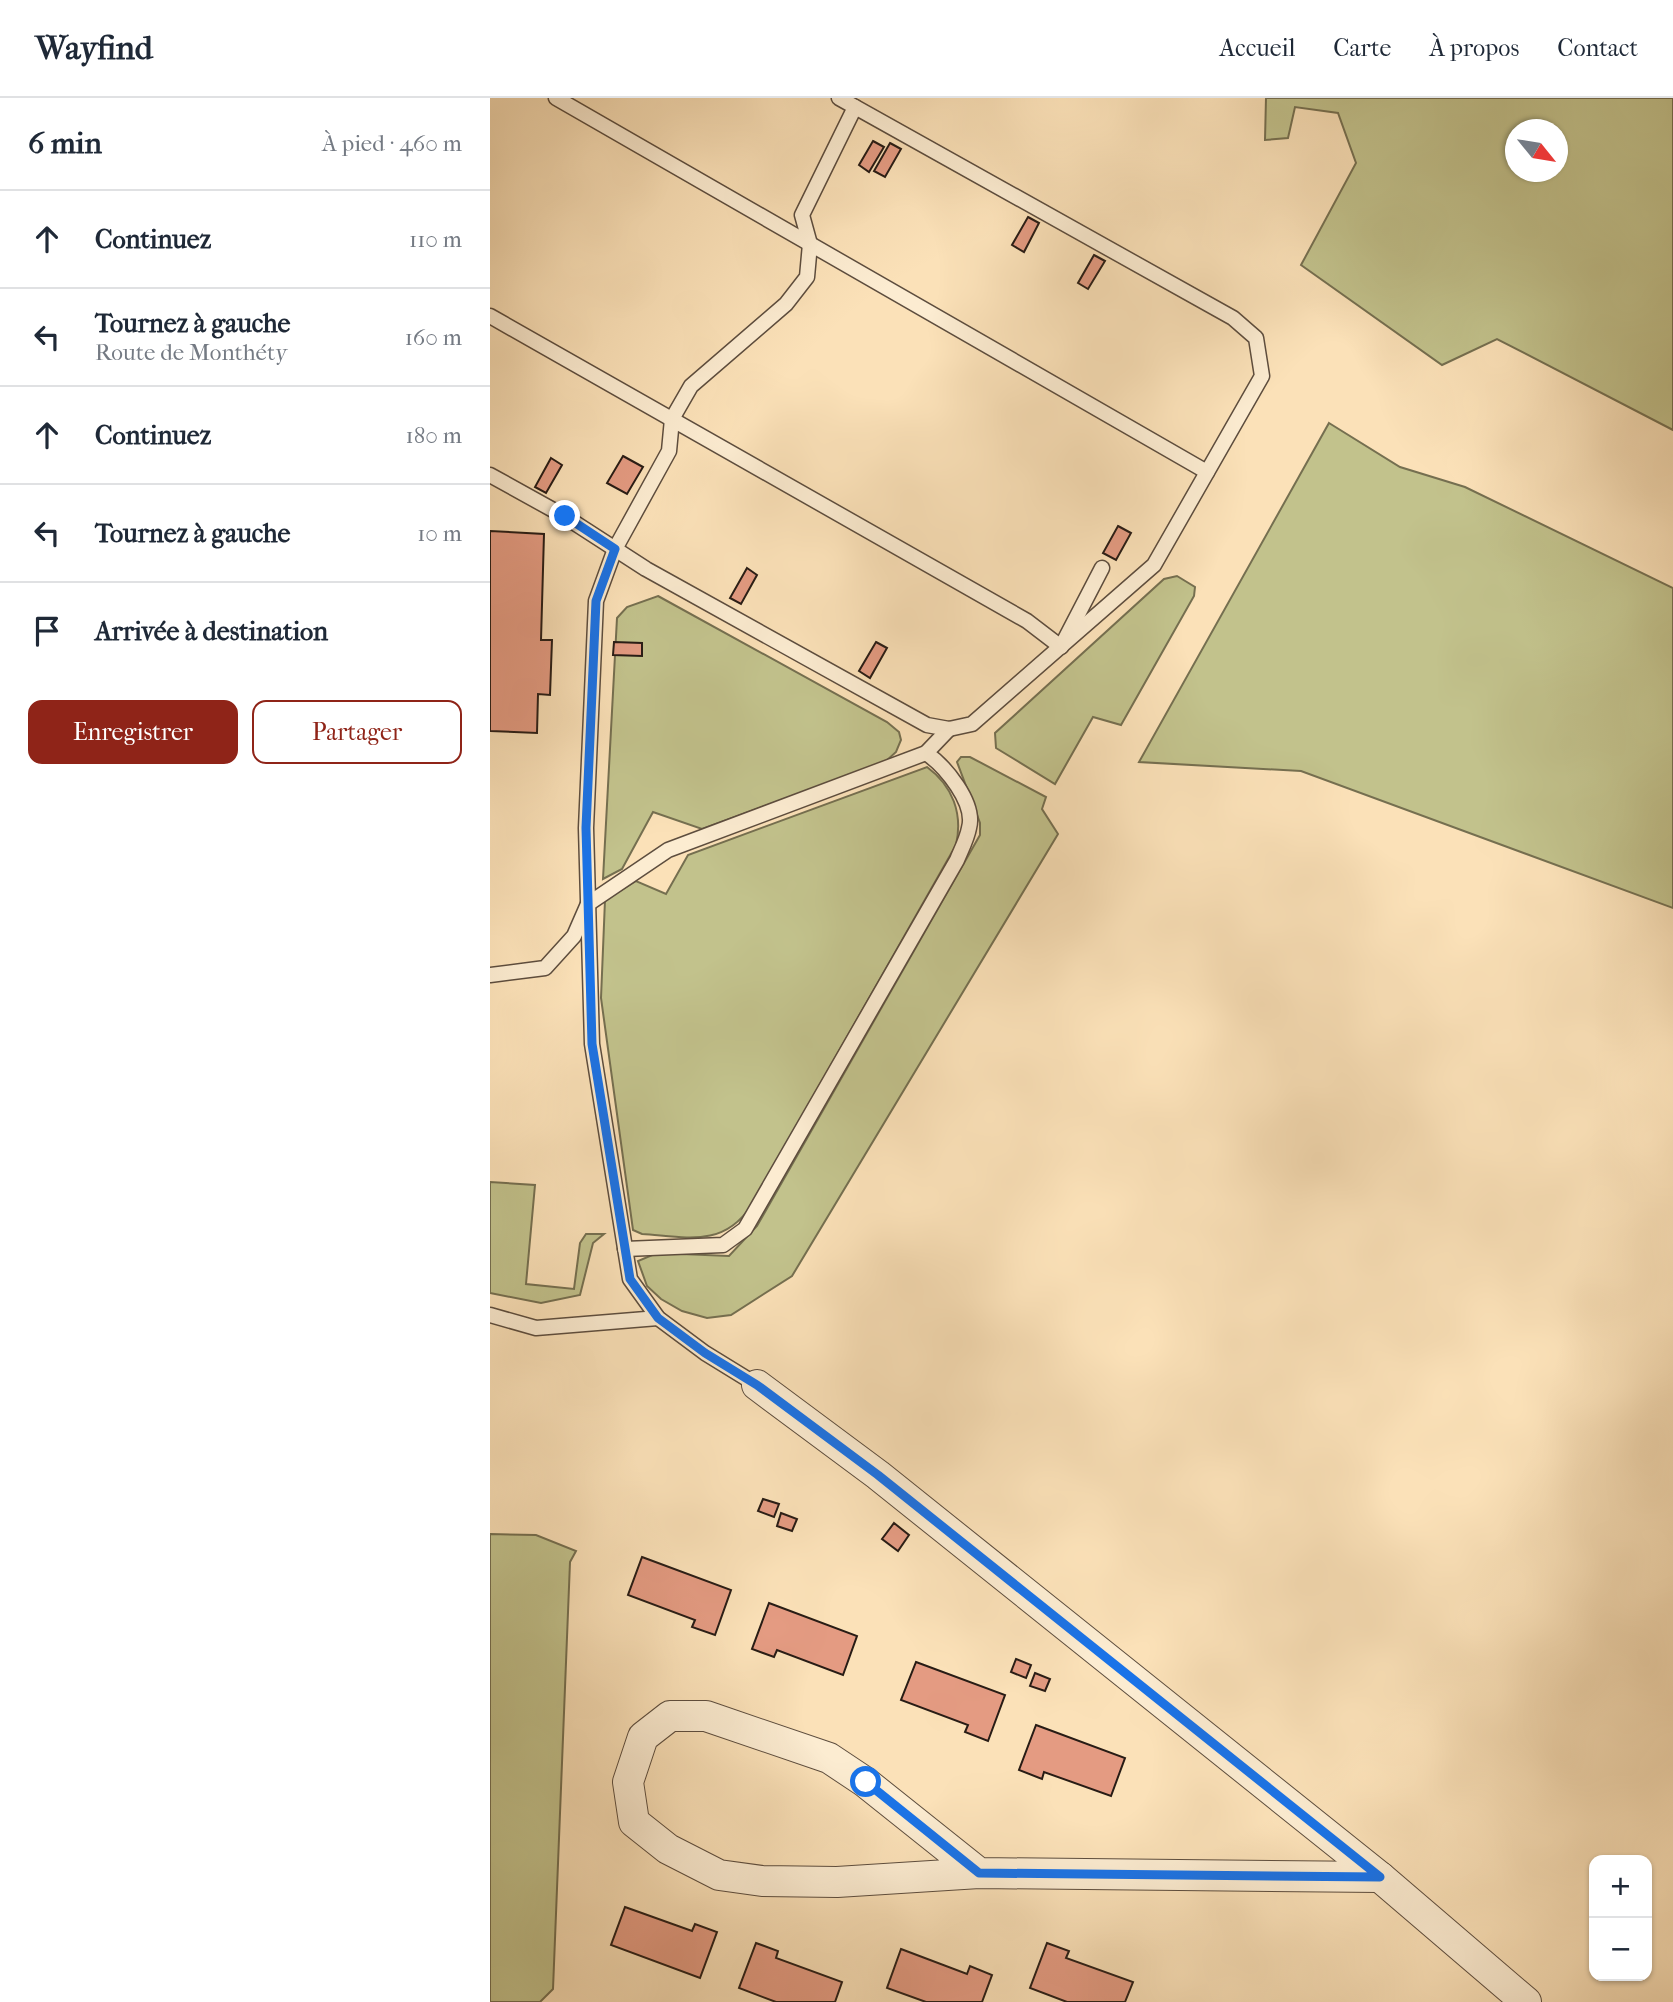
<!DOCTYPE html>
<html lang="fr">
<meta charset="utf-8">
<style>
body{margin:0;font-family:"IM FELL French Canon",serif;background:#f6f6f7;color:#1f2937}
.controls{position:absolute;right:21px;bottom:21px;display:grid;overflow:hidden;border-radius:14px;box-shadow:0 2px 5px #0004}
.controls button{width:63px;height:63px;display:grid;place-items:center;padding:0;border:0;border-bottom:2px solid #e0e1e3;background:#fff;color:#1f2937;font:35px sans-serif}
.compass{position:absolute;left:1015px;top:21px;width:63px;height:63px;border-radius:50%;background:#fff;box-shadow:0 2px 5px #0004;rotate:120deg}
.stop{position:absolute;width:21px;height:21px;margin:-16px;border:5px solid #1a73e8;border-radius:50%;background:#fff}
.stop.end{background:#1a73e8;border-color:#fff;box-shadow:0 2px 7px #0008}
.list{margin:0;padding:0;list-style:none}
h2{display:flex;justify-content:space-between;align-items:center;height:91px;margin:0;padding:0 28px;font-size:30px}
h2 small{font-size:23px;font-weight:400;color:#747a83}
.list li{display:grid;grid-template-columns:46px 1fr auto;gap:21px;align-items:center;box-sizing:border-box;height:98px;padding:0 28px;border-top:2px solid #e0e1e3}
.list b{display:block;font-size:26px;white-space:nowrap}
.list p{margin:0;font-size:23px;white-space:nowrap;color:#747a83}
.list em{font-size:23px;font-style:normal;color:#747a83}
.actions{display:flex;gap:14px;padding:21px 28px}
.actions a{flex:1;padding:16px 0;border:2px solid #8f2418;border-radius:14px;text-align:center;font-size:24px;color:#8f2418}
.actions .main{background:#8f2418;color:#fff}
.icon{flex:none;width:38px;height:38px;fill:none;stroke:currentColor;stroke-width:2;stroke-linecap:round;stroke-linejoin:round}
.map{position:relative;flex:none;width:1183px;height:1904px;overflow:hidden}
header{display:flex;align-items:center;gap:42px;box-sizing:border-box;height:98px;padding:0 35px;background:#fff;border-bottom:2px solid #e0e1e3}
header strong{font-size:33px}
nav{display:flex;gap:38px;margin-inline-start:auto;font-size:24px}
main{display:flex}
aside{flex:1;background:#fff}
.map>svg:first-child{display:block}
.green{fill:#c2c28c;stroke:#756f50;stroke-width:2;fill-rule:evenodd}
.building{fill:#e49b82;stroke:#281c15;stroke-width:2}
.lines{fill:none;stroke-linecap:round;stroke-linejoin:round}
.service-casing{stroke:#5d4d3e;stroke-width:17}
.minor-casing{stroke:#5d4d3e;stroke-width:32}
.service{stroke:#fcecd1;stroke-width:14}
.minor{stroke:#fcecd1;stroke-width:30}
.route{stroke:#1a73e8;stroke-width:9}
</style>
<header>
<strong>Wayfind</strong>
<nav><a>Accueil</a><a>Carte</a><a>À propos</a><a>Contact</a></nav>
</header>
<main>
<aside>
<h2>6 min<small>À pied · 460 m</small></h2>
<ul class="list">
<li><svg class="icon" aria-label="ahead" viewBox="0 0 24 24"><path d="M12 20V5M6 11l6-6 6 6"/></svg><div><b>Continuez</b></div><em>110 m</em></li>
<li><svg class="icon" aria-label="left" viewBox="0 0 24 24"><path d="M17 20v-9H6M10 6l-5 5 5 5"/></svg><div><b>Tournez à gauche</b><p>Route de Monthéty</p></div><em>160 m</em></li>
<li><svg class="icon" aria-label="ahead" viewBox="0 0 24 24"><path d="M12 20V5M6 11l6-6 6 6"/></svg><div><b>Continuez</b></div><em>180 m</em></li>
<li><svg class="icon" aria-label="left" viewBox="0 0 24 24"><path d="M17 20v-9H6M10 6l-5 5 5 5"/></svg><div><b>Tournez à gauche</b></div><em>10 m</em></li>
<li><svg class="icon" aria-label="arrive" viewBox="0 0 24 24"><path d="M6 21V4h12l-3 4 3 4H6"/></svg><div><b>Arrivée à destination</b></div></li>
</ul>
<div class="actions"><a class="main">Enregistrer</a><a>Partager</a></div>
</aside>
<div class="map">
<svg width="1183" height="1904" viewBox="0 0 1183 1904">
<rect width="100%" height="100%" fill="#fbe1b8"/>
<filter id="stains"><feTurbulence type="fractalNoise" baseFrequency=".00286" numOctaves="4"/><feColorMatrix values="0 0 0 0 .2 0 0 0 0 .09 0 0 0 0 .02 0 0 0 .5 -.17"/></filter>
<radialGradient id="worn" r=".72"><stop offset=".6" stop-color="#630" stop-opacity="0"/><stop offset="1" stop-color="#630" stop-opacity=".3"/></radialGradient>
<g class="green">
<path d="M 776,0 L 1183,0 L 1183,332 L 1007,241 L 952,267 L 811,167 L 866,65 L 848,15 L 805,9 L 798,40 L 775,42 ZM 1026,32 L 1068,32 L 1068,74 L 1026,74 Z"/>
<path d="M 839,325 L 910,369 L 975,389 L 1183,490 L 1183,810 L 811,673 L 649,664 Z"/>
<path d="M 687,478 L 705,489 L 704,498 L 631,627 L 603,619 L 565,686 L 506,650 L 505,635 L 674,481 Z"/>
<path d="M 168,498 L 397,624 L 409,634 L 411,642 L 406,654 L 395,664 L 212,731 L 163,714 L 132,771 L 113,781 L 127,520 L 137,509 Z"/>
<path d="M 471,659 L 480,659 L 556,699 L 552,711 L 568,736 L 302,1178 L 241,1217 L 217,1220 L 192,1213 L 171,1201 L 157,1188 L 148,1163 L 167,1155 L 239,1158 L 267,1128 L 490,737 L 490,725 L 467,664 Z"/>
<path d="M 437,669 C 463,688 473,716 466,747 L 261,1108 C 233,1150 196,1139 152,1136 L 143,1132 L 111,900 L 115,802 L 146,783 L 176,796 L 198,757 Z"/>
<path d="M 0,1084 L 45,1087 L 36,1186 L 84,1191 L 90,1145 L 96,1136 L 114,1136 L 103,1145 L 90,1197 L 51,1205 L 0,1195 Z"/>
<path d="M 0,1436 L 46,1437 L 86,1453 L 80,1464 L 63,1891 L 50,1904 L 0,1904 Z"/>
</g>
<g class="building">
<path d="M 383,43 L 394,49 L 379,74 L 369,67 Z"/>
<path d="M 400,45 L 411,51 L 395,79 L 384,73 Z"/>
<path d="M 538,119 L 549,125 L 534,154 L 522,147 Z"/>
<path d="M 604,157 L 615,163 L 598,191 L 588,185 Z"/>
<path d="M 133,358 L 153,369 L 137,396 L 117,385 Z"/>
<path d="M 61,360 L 72,367 L 56,395 L 45,389 Z"/>
<path d="M 628,428 L 641,435 L 626,462 L 613,455 Z"/>
<path d="M 0,433 L 54,436 L 51,542 L 62,542 L 60,597 L 48,596 L 47,635 L 0,633 Z"/>
<path d="M 257,470 L 267,477 L 251,506 L 240,500 Z"/>
<path d="M 124,544 L 152,545 L 152,558 L 123,557 Z"/>
<path d="M 386,544 L 397,550 L 380,580 L 369,573 Z"/>
<path d="M 273,1401 L 289,1406 L 284,1419 L 268,1413 Z"/>
<path d="M 291,1415 L 307,1421 L 302,1433 L 287,1428 Z"/>
<path d="M 404,1425 L 419,1437 L 408,1453 L 392,1441 Z"/>
<path d="M 152,1459 L 241,1492 L 225,1537 L 202,1529 L 205,1522 L 138,1497 Z"/>
<path d="M 279,1505 L 367,1538 L 353,1577 L 287,1552 L 284,1559 L 262,1551 Z"/>
<path d="M 526,1561 L 541,1567 L 536,1580 L 521,1574 Z"/>
<path d="M 426,1564 L 515,1597 L 498,1643 L 475,1634 L 478,1627 L 411,1602 Z"/>
<path d="M 545,1575 L 560,1581 L 555,1593 L 540,1588 Z"/>
<path d="M 546,1627 L 635,1660 L 621,1698 L 554,1674 L 552,1681 L 529,1672 Z"/>
<path d="M 135,1809 L 202,1833 L 205,1826 L 227,1834 L 210,1880 L 121,1847 Z"/>
<path d="M 266,1845 L 288,1853 L 286,1860 L 352,1884 L 345,1904 L 286,1904 L 249,1890 Z"/>
<path d="M 557,1845 L 579,1853 L 576,1860 L 643,1884 L 635,1904 L 577,1904 L 540,1890 Z"/>
<path d="M 411,1851 L 477,1876 L 480,1868 L 502,1877 L 492,1904 L 436,1904 L 397,1890 Z"/>
</g>
<g class="lines">
<defs>
<g id="service">
<path d="M 66,0 L 717,374"/>
<path d="M 0,218 L 537,523 L 571,549 L 612,470"/>
<path d="M 0,377 L 74,418 L 156,471 L 437,627 L 459,631 L 482,626 L 664,467 L 772,278 L 766,240 L 743,220 L 349,0"/>
<path d="M 0,877 L 55,870 L 84,838 L 98,806 L 178,752 L 436,655 L 459,631"/>
<path d="M 135,1151 L 233,1147 L 255,1131 L 467,762 C 471,752 477,741 479,730 C 486,705 455,668 436,655"/>
<path d="M 0,1217 L 46,1230 L 168,1220"/>
<path d="M 267,1287 L 215,1255 L 168,1220 L 140,1181 L 102,946 L 96,730 L 106,503 L 125,451 L 179,353 L 182,321 L 201,288 L 296,206 L 317,179 L 320,146 L 312,117 L 365,9"/>
</g>
<g id="minor">
<path d="M 267,1287 L 388,1377 L 890,1779 L 1036,1904"/>
<path d="M 489,1775 L 375,1684 L 339,1660 L 216,1618 L 180,1618 L 153,1639 L 138,1684 L 144,1724 L 178,1751 L 229,1777 L 272,1783 L 347,1784 L 489,1775 L 890,1779"/>
</g>
</defs>
<use href="#service" class="service-casing"/>
<use href="#minor" class="minor-casing"/>
<use href="#service" class="service"/>
<use href="#minor" class="minor"/>
</g>
<g class="lines">
<path class="route" d="M 75,418 L 125,451 L 106,503 L 96,730 L 102,946 L 140,1181 L 168,1220 L 215,1255 L 267,1287 L 388,1377 L 890,1779 L 489,1775 L 376,1684"/>
</g>
<rect width="100%" height="100%" filter="url(#stains)"/>
<rect width="100%" height="100%" fill="url(#worn)"/>
</svg>
<div class="controls">
<button>+</button>
<button>−</button>
</div>
<svg class="compass" viewBox="-18 -18 36 36"><path d="M0-13l5 13h-10z" fill="#e53935"/><path d="M0 13l5-13h-10z" fill="#747a83"/></svg>
<div class="stop" style="left:376px;top:1684px"></div>
<div class="stop end" style="left:75px;top:418px"></div>
</div>
</main>
